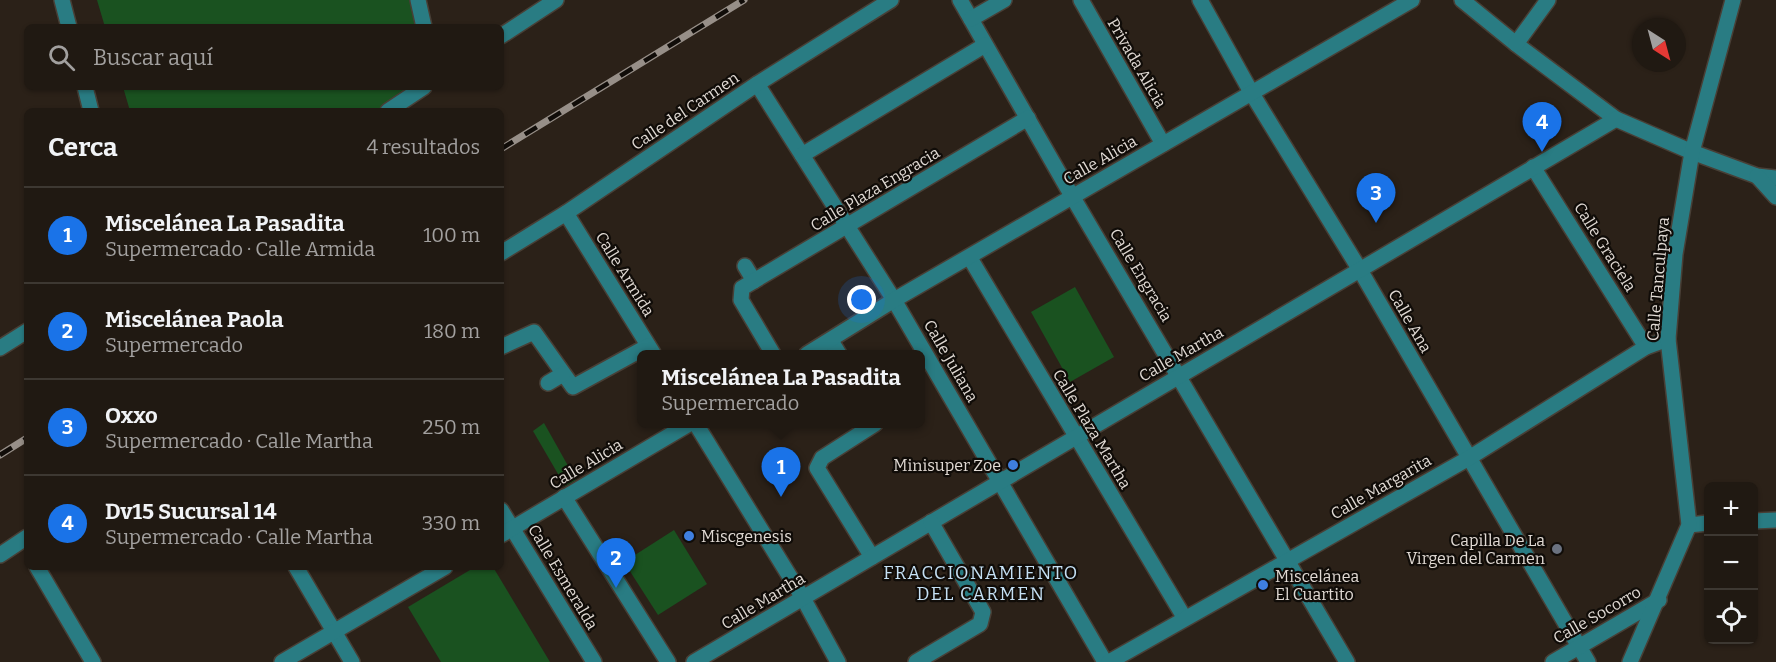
<!DOCTYPE html>
<html lang="es">
<meta charset="utf-8">
<style>
body{margin:0;font-family:Bitter,serif;background:#28221b;color:#f1f3f6}
.controls{position:absolute;right:18px;bottom:18px;display:grid;overflow:hidden;border-radius:9px;box-shadow:0 2px 4px #0004}
.controls button{width:54px;height:54px;display:grid;place-items:center;padding:0;border:0;border-bottom:2px solid #3d3832;background:#201912;color:#f1f3f6;font:30px sans-serif}
.compass{position:absolute;left:1632px;top:18px;width:54px;height:54px;border-radius:50%;background:#201912;box-shadow:0 2px 4px #0004;rotate:144deg}
.you{position:absolute;left:862px;top:300px;width:21px;height:21px;margin:-15px;border:4px solid #fff;border-radius:50%;background:#1a73e8;box-shadow:0 0 0 9px #1a73e833}
.badge{display:grid;place-items:center;width:39px;height:39px;border-radius:50%;background:#1a73e8;color:#fff;font-size:20px;font-weight:700}
.pin{position:absolute;translate:-50% -50px;filter:drop-shadow(0 2px 3px #0008)}
.pin::after{content:'';position:absolute;top:32px;width:21px;height:18px;background:inherit;clip-path:polygon(0 0,100% 0,50% 100%)}
.popup{position:absolute;left:637px;top:350px;width:288px;height:78px;box-sizing:border-box;display:grid;place-content:center;border-radius:9px;background:#201912;filter:drop-shadow(0 2px 4px #0005);font-size:20px;white-space:nowrap;color:#a2a09f}
.popup b{font-size:22px;color:#f1f3f6}
.popup::after{content:'';position:absolute;left:50%;top:100%;margin-left:-12px;border:12px solid transparent;border-top-color:#201912}
.list{margin:0;padding:0;list-style:none}
h2{display:flex;justify-content:space-between;align-items:center;height:78px;margin:0;padding:0 24px;font-size:26px}
h2 small{font-size:20px;font-weight:400;color:#a2a09f}
.list li{display:grid;grid-template-columns:39px 1fr auto;gap:18px;align-items:center;box-sizing:border-box;height:96px;padding:0 24px;border-top:2px solid #3d3832}
.list b{display:block;font-size:22px;white-space:nowrap}
.list p{margin:0;font-size:20px;white-space:nowrap;color:#a2a09f}
.list em{font-size:20px;font-style:normal;color:#a2a09f}
.icon{flex:none;width:33px;height:33px;fill:none;stroke:currentColor;stroke-width:2;stroke-linecap:round;stroke-linejoin:round}
.map{position:relative;flex:none;width:1776px;height:662px;overflow:hidden}
.search{position:absolute;background:#201912;box-shadow:0 2px 4px #0004;left:24px;top:24px;width:480px;height:66px;display:flex;align-items:center;gap:15px;box-sizing:border-box;padding:0 21px;border-radius:9px;color:#a2a09f;font-size:22px}
.panel{position:absolute;background:#201912;box-shadow:0 2px 4px #0004;left:24px;top:108px;width:480px;height:462px;border-radius:9px}
.map>svg:first-child{display:block}
.green{fill:#1a5220}
.lines{fill:none;stroke-linecap:round;stroke-linejoin:round}
.minor-casing{stroke:#483f36;stroke-width:18}
.minor{stroke:#297c83;stroke-width:15}
.rail-casing{stroke:#978f88;stroke-width:7}
.rail{stroke:#100c08;stroke-width:4.5;stroke-dasharray:14;stroke-linecap:butt}
.shop-dot{fill:#3f7fe0;stroke:#100c08;stroke-width:2}
.worship-dot{fill:#6b7280;stroke:#100c08;stroke-width:2}
.labels{text-anchor:middle;dominant-baseline:central;stroke-width:4.5;stroke-linejoin:round;paint-order:stroke}
.street-label{font-size:16px;fill:#e1dad4;stroke:#100c08}
.poi-label{font-size:16px;fill:#e1dad4;stroke:#100c08;text-anchor:end}
.neighbourhood-label{font-size:18px;letter-spacing:1.5px;fill:#c5e0f4;stroke:#100c08}
</style>
<div class="map">
<svg width="1776" height="662" viewBox="0 0 1776 662">
<rect width="100%" height="100%" fill="#2b2118"/>
<g class="green">
<path d="M 97,0 L 411,0 L 417,27 L 105,27 Z"/>
<path d="M 123,87 L 416,87 L 396,103 L 373,111 L 130,111 Z"/>
<path d="M 1075,287 L 1114,357 L 1070,382 L 1031,312 Z"/>
<path d="M 544,423 L 576,480 L 565,486 L 533,431 Z"/>
<path d="M 674,530 L 707,584 L 658,615 L 624,562 Z"/>
<path d="M 475,567 L 493,567 L 550,662 L 441,662 L 408,607 Z"/>
</g>
<g class="lines">
<defs>
<g id="minor">
<path d="M 62,0 L 69,27"/>
<path d="M 418,0 L 424,27"/>
<path d="M 960,0 L 1072,196 L 1347,662"/>
<path d="M 1081,0 L 1163,144"/>
<path d="M 1200,0 L 1251,92 L 1360,270 L 1588,662"/>
<path d="M 1462,0 L 1516,44 L 1616,119 L 1692,152 L 1757,176 L 1776,178"/>
<path d="M 971,19 L 1004,0"/>
<path d="M 501,36 L 556,0"/>
<path d="M 1516,44 L 1548,0"/>
<path d="M 757,84 L 894,300 L 1105,662"/>
<path d="M 85,87 L 91,111"/>
<path d="M 388,111 L 424,87"/>
<path d="M 802,155 L 985,45"/>
<path d="M 1533,167 L 1646,347"/>
<path d="M 1757,176 L 1776,197"/>
<path d="M 566,213 L 653,353"/>
<path d="M 501,253 L 566,213 L 757,84 L 891,0"/>
<path d="M 970,258 L 1184,617"/>
<path d="M 745,266 L 754,281"/>
<path d="M 831,341 L 839,354"/>
<path d="M 501,347 L 534,332 L 573,387 L 648,346"/>
<path d="M 0,348 L 27,331"/>
<path d="M 773,354 L 741,300 L 742,288 L 1028,118"/>
<path d="M 807,354 L 894,300 L 1412,0"/>
<path d="M 548,383 L 563,374"/>
<path d="M 696,424 L 803,598 L 838,662"/>
<path d="M 564,497 L 668,662"/>
<path d="M 501,510 L 594,662"/>
<path d="M 1754,521 L 1776,520"/>
<path d="M 1689,525 L 1708,523"/>
<path d="M 501,535 L 689,424"/>
<path d="M 0,555 L 27,537"/>
<path d="M 872,557 L 817,468 L 822,458 L 875,424"/>
<path d="M 37,567 L 93,662"/>
<path d="M 296,567 L 352,662"/>
<path d="M 282,662 L 445,567"/>
<path d="M 694,662 L 1616,119"/>
<path d="M 916,662 L 980,624 L 983,612 L 931,522"/>
<path d="M 1109,662 L 1469,458 L 1646,347 L 1668,339"/>
<path d="M 1553,662 L 1659,600"/>
<path d="M 1630,662 L 1689,525 L 1668,339 L 1675,254 L 1692,152 L 1733,0"/>
</g>
</defs>
<use href="#minor" class="minor-casing"/>
<use href="#minor" class="minor"/>
<defs>
<g id="rail">
<path d="M 501,149 L 744,0"/>
<path d="M 0,455 L 27,438"/>
</g>
</defs>
<use href="#rail" class="rail-casing"/>
<use href="#rail" class="rail"/>
</g>
<g class="shop-dot">
<circle cx="1013" cy="465" r="6"/>
<circle cx="689" cy="536" r="6"/>
<circle cx="1263" cy="585" r="6"/>
</g>
<circle class="worship-dot" cx="1557" cy="549" r="6"/>
<g class="labels">
<g class="street-label">
<text transform="translate(1137 63) rotate(60)">Privada Alicia</text>
<text transform="translate(685 111) rotate(-34)">Calle del Carmen</text>
<text transform="translate(1100 160) rotate(-30)">Calle Alicia</text>
<text transform="translate(875 189) rotate(-31)">Calle Plaza Engracia</text>
<text transform="translate(1605 247) rotate(58)">Calle Graciela</text>
<text transform="translate(625 274) rotate(58)">Calle Armida</text>
<text transform="translate(1141 275) rotate(59)">Calle Engracia</text>
<text transform="translate(1658 279) rotate(-85)">Calle Tanculpaya</text>
<text transform="translate(1410 321) rotate(60)">Calle Ana</text>
<text transform="translate(1181 354) rotate(-30)">Calle Martha</text>
<text transform="translate(951 361) rotate(60)">Calle Juliana</text>
<text transform="translate(1092 429) rotate(59)">Calle Plaza Martha</text>
<text transform="translate(586 464) rotate(-31)">Calle Alicia</text>
<text transform="translate(1381 487) rotate(-30)">Calle Margarita</text>
<text transform="translate(563 577) rotate(59)">Calle Esmeralda</text>
<text transform="translate(763 601) rotate(-31)">Calle Martha</text>
<text transform="translate(1597 615) rotate(-30)">Calle Socorro</text>
</g>
<g class="poi-label">
<text x="1001" y="465">Minisuper Zoe</text>
<text x="701" y="536" text-anchor="start">Miscgenesis</text>
<text x="1545" y="540">Capilla De La<tspan x="1545" dy="18">Virgen del Carmen</tspan></text>
<text x="1275" y="576" text-anchor="start">Miscelánea<tspan x="1275" dy="18">El Cuartito</tspan></text>
</g>
<g class="neighbourhood-label">
<text x="981" y="573">FRACCIONAMIENTO<tspan x="981" dy="21">DEL CARMEN</tspan></text>
</g>
</g>
</svg>
<div class="controls">
<button>+</button>
<button>−</button>
<button><svg class="icon" aria-label="locate" viewBox="0 0 24 24"><circle cx="12" cy="12" r="6"/><path d="M12 2v4M12 18v4M2 12h4M18 12h4"/></svg></button>
</div>
<svg class="compass" viewBox="-18 -18 36 36"><path d="M0-13l5 13h-10z" fill="#e53935"/><path d="M0 13l5-13h-10z" fill="#a2a09f"/></svg>
<div class="you"></div>
<div class="pin badge" style="left:781px;top:497px">1</div>
<div class="popup"><b>Miscelánea La Pasadita</b>Supermercado</div>
<div class="pin badge" style="left:616px;top:588px">2</div>
<div class="pin badge" style="left:1376px;top:223px">3</div>
<div class="pin badge" style="left:1542px;top:152px">4</div>
<div class="search"><svg class="icon" aria-label="search" viewBox="0 0 24 24"><circle cx="10" cy="10" r="6"/><path d="M15 15l6 6"/></svg>Buscar aquí</div>
<section class="panel">
<h2>Cerca<small>4 resultados</small></h2>
<ul class="list">
<li><span class="badge">1</span><div><b>Miscelánea La Pasadita</b><p>Supermercado · Calle Armida</p></div><em>100 m</em></li>
<li><span class="badge">2</span><div><b>Miscelánea Paola</b><p>Supermercado</p></div><em>180 m</em></li>
<li><span class="badge">3</span><div><b>Oxxo</b><p>Supermercado · Calle Martha</p></div><em>250 m</em></li>
<li><span class="badge">4</span><div><b>Dv15 Sucursal 14</b><p>Supermercado · Calle Martha</p></div><em>330 m</em></li>
</ul>
</section>
</div>
